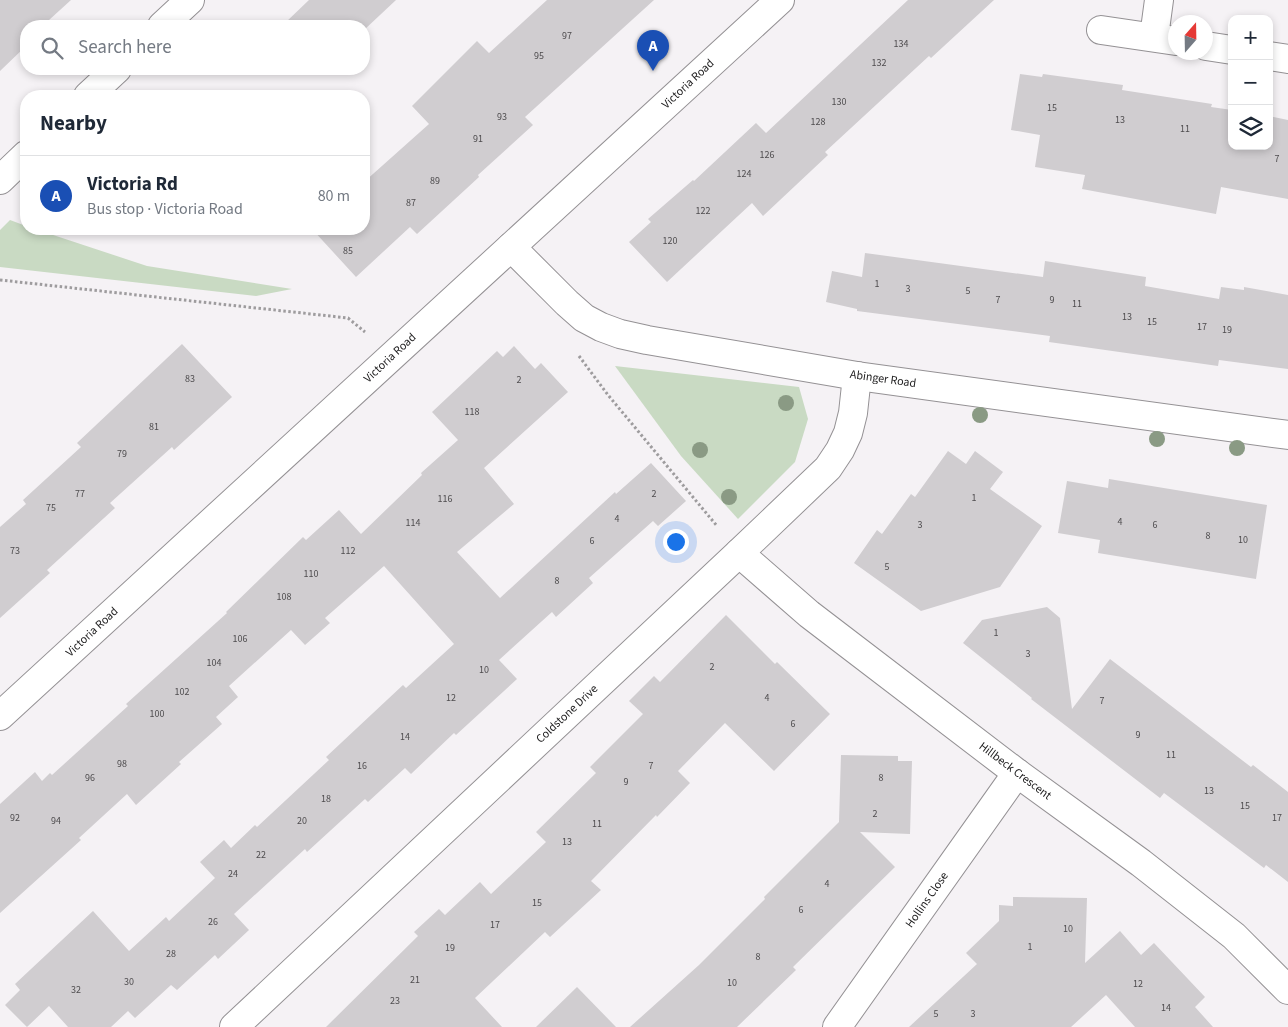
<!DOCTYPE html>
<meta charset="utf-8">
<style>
body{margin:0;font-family:"Source Sans 3",sans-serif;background:#f2f2f3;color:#1f2937}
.controls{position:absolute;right:15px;top:15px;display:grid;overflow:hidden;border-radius:10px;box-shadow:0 2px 8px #0003}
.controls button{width:45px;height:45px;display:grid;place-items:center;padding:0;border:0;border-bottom:1px solid #e0e1e3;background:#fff;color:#1f2937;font:25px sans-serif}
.compass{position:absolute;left:1168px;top:15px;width:45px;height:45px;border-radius:50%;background:#fff;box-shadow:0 2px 8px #0003;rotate:20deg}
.you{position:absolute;left:675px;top:541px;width:18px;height:18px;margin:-12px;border:4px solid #fff;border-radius:50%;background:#1a73e8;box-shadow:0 0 0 8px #1a73e833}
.badge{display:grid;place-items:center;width:32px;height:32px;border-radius:50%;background:#757318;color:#fff;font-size:16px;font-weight:700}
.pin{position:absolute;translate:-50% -41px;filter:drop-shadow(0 1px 2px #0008)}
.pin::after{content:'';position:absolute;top:26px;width:18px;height:15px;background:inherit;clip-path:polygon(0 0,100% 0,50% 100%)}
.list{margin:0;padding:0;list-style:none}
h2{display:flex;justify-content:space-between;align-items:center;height:65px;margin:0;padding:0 20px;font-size:21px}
h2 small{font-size:16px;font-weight:400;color:#747a83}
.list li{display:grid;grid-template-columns:32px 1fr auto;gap:15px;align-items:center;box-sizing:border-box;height:80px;padding:0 20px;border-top:1px solid #e0e1e3}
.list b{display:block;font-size:19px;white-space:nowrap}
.list p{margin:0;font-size:16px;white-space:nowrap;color:#747a83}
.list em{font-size:16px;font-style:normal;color:#747a83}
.icon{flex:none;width:28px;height:28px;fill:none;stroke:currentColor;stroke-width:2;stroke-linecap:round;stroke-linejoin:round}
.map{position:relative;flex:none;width:1288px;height:1027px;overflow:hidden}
.search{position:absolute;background:#fff;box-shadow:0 2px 8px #0003;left:20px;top:20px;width:350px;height:55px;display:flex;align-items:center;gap:12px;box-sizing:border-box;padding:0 18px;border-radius:20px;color:#747a83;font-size:19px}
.panel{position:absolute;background:#fff;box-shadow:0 2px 8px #0003;left:20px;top:90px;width:350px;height:145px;border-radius:20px}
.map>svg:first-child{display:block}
.green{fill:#c9dac3}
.building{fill:#d0cdd0}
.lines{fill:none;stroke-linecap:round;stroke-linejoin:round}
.minor-casing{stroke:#949194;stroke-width:30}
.path{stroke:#9e9c9e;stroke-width:3;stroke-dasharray:2.5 2.5;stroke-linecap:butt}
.minor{stroke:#fff;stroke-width:28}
.tree{fill:#8a9a84}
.labels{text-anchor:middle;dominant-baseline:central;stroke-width:4;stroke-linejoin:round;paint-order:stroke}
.number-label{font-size:10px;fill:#4e4c4e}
.street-label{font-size:12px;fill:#222122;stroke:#fff}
</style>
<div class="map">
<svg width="1288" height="1027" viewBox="0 0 1288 1027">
<rect width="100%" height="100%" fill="#f5f2f5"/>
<g class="green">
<path d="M 10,220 L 26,226 L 26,229 L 35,229 L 147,266 L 292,289 L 256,296 L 0,267 L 0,230 Z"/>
<path d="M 615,366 L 799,387 L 808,419 L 795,462 L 738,519 L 681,456 Z"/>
</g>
<g class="building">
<path d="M 0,0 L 71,0 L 49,20 L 51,23 L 48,26 L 26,26 L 26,46 L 0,71 Z"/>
<path d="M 309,0 L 396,0 L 364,30 L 364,26 L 288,26 L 285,23 Z"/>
<path d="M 547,0 L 654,0 L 525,117 L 533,125 L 478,175 L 479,177 L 466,189 L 417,234 L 410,227 L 356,277 L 312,229 L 364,229 L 364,182 L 429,124 L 412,106 L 477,41 L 489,53 Z"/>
<path d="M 908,0 L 994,0 L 931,58 L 929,56 L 825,152 L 828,155 L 763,216 L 752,203 L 667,282 L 629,242 L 651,222 L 648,219 L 693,180 L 694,181 L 756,123 L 766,133 Z"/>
<path d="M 1020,74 L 1042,77 L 1043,74 L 1123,85 L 1122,90 L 1212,104 L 1211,107 L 1232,110 L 1232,146 L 1269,146 L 1269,116 L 1288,120 L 1288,199 L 1221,187 L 1216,214 L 1082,189 L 1085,175 L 1035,167 L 1040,135 L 1011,130 Z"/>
<path d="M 865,253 L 1043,277 L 1045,261 L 1146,277 L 1145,286 L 1219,299 L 1221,287 L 1244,290 L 1244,287 L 1288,295 L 1288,369 L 1219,360 L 1218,366 L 1049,342 L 1050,336 L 857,311 L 857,309 L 826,302 L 832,271 L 862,277 Z"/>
<path d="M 182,344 L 232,397 L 174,450 L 172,447 L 110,503 L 115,508 L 47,570 L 50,573 L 0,618 L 0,527 L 26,504 L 23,500 L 81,447 L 77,443 Z"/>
<path d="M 514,346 L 535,369 L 541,363 L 568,392 L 484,468 L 514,504 L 457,552 L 500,598 L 615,492 L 616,494 L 651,463 L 686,501 L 658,526 L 653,521 L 589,578 L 593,583 L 556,617 L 552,612 L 499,660 L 517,679 L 456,735 L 454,733 L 411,774 L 405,768 L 368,802 L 365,799 L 307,852 L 305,849 L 234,914 L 249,930 L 218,959 L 215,955 L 177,990 L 171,985 L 135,1018 L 128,1011 L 111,1027 L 68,1027 L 49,1006 L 27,1027 L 5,1005 L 20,990 L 15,984 L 93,911 L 129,951 L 166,917 L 169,921 L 215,878 L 200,862 L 224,840 L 231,848 L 255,825 L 257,827 L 329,760 L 326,757 L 403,685 L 406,688 L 454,644 L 384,566 L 325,618 L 330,623 L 305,645 L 291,630 L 229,686 L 238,697 L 216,717 L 222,724 L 179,762 L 181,764 L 136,805 L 127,794 L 79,838 L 81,840 L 0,913 L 0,804 L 35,772 L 42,781 L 50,773 L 52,775 L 128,706 L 126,704 L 227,613 L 226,612 L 303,537 L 306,540 L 339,510 L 361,534 L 422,475 L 421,473 L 458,440 L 432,412 L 497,351 L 503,357 Z"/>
<path d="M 948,451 L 966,464 L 975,451 L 1003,472 L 990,489 L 1042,526 L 1000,587 L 921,611 L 854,563 L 877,530 L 882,534 L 911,494 L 915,497 Z"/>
<path d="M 1109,479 L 1267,505 L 1256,579 L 1098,553 L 1100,540 L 1058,533 L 1067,481 L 1108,488 Z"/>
<path d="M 1047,607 L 1060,618 L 1072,709 L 1110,659 L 1251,767 L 1253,765 L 1288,792 L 1288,882 L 1266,865 L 1264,868 L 1164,793 L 1160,798 L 1031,699 L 1032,698 L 963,643 L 982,620 Z"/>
<path d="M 726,615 L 775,664 L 777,662 L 830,714 L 774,771 L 725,723 L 678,771 L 690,783 L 657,817 L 656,815 L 591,881 L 601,890 L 550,937 L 545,932 L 475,998 L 502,1027 L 326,1027 L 418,936 L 414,932 L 439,909 L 445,915 L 480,882 L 491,894 L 546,842 L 536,832 L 596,773 L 590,767 L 643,714 L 629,701 L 654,676 L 660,682 Z"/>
<path d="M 841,755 L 898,756 L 898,761 L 912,761 L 910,834 L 860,832 L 895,867 L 793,967 L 796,970 L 737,1027 L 630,1027 L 699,965 L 765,899 L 764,897 L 839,822 Z"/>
<path d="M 1013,897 L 1087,898 L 1085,963 L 1120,931 L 1141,955 L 1154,943 L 1205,997 L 1195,1007 L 1213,1027 L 1135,1027 L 1106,995 L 1071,1027 L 909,1027 L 977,964 L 966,953 L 999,921 L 999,905 L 1013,906 Z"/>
<path d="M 577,987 L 616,1027 L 536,1027 Z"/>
</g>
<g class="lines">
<defs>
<g id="minor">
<path d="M 162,26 L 190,0"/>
<path d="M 1101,30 L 1176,41"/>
<path d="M 1154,37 L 1159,0"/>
<path d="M 1206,46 L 1232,50"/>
<path d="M 1269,56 L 1288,59"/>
<path d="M 88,96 L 117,69"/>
<path d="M 0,180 L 26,155"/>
<path d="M 511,247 L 567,303 L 584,318 L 601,327 L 620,334 L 647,340 L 857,376 L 1288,435"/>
<path d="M 739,553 L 809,614 L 1017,773 L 1141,863 L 1234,936 L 1288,990"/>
<path d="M 0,716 L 780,0"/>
<path d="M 234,1027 L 739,553 L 828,468 L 840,450 L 848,433 L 853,413 L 857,376"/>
<path d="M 837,1027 L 1017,773"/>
</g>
</defs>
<use href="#minor" class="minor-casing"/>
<g class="path">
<path d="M 0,280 L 348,318 L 365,332"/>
<path d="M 579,356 L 608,395 L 717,526"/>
</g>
<use href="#minor" class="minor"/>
</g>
<g class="tree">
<circle cx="786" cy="403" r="8"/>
<circle cx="980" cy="415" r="8"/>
<circle cx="1157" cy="439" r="8"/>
<circle cx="1237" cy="448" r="8"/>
<circle cx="700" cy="450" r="8"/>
<circle cx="729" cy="497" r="8"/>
</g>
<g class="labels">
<g class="number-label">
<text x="567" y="36">97</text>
<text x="901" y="44">134</text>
<text x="539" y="56">95</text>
<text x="879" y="63">132</text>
<text x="839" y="102">130</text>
<text x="1052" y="108">15</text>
<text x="502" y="117">93</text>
<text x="1120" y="120">13</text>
<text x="818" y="122">128</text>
<text x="1185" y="129">11</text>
<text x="478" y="139">91</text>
<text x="767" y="155">126</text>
<text x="1277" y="159">7</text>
<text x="744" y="174">124</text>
<text x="435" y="181">89</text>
<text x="411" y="203">87</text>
<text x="703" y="211">122</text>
<text x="670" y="241">120</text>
<text x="348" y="251">85</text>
<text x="877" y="284">1</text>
<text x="908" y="289">3</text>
<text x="968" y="291">5</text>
<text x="998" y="300">7</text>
<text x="1052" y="300">9</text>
<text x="1077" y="304">11</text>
<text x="1127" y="317">13</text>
<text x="1152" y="322">15</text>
<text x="1202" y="327">17</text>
<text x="1227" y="330">19</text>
<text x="190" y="379">83</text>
<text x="519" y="380">2</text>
<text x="472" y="412">118</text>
<text x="154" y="427">81</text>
<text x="122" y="454">79</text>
<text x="80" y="494">77</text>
<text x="654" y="494">2</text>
<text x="974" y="498">1</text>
<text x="445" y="499">116</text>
<text x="51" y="508">75</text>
<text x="617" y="519">4</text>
<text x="1120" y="522">4</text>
<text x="413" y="523">114</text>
<text x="920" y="525">3</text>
<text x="1155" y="525">6</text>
<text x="1208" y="536">8</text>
<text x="1243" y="540">10</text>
<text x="592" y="541">6</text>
<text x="15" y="551">73</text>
<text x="348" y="551">112</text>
<text x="887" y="567">5</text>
<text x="311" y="574">110</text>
<text x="557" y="581">8</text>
<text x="284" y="597">108</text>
<text x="996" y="633">1</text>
<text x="240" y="639">106</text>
<text x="1028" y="654">3</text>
<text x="214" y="663">104</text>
<text x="712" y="667">2</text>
<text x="484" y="670">10</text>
<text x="182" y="692">102</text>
<text x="451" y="698">12</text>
<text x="767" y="698">4</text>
<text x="1102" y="701">7</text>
<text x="157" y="714">100</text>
<text x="793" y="724">6</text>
<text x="1138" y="735">9</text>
<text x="405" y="737">14</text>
<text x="1171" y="755">11</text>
<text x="122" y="764">98</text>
<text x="362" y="766">16</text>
<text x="651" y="766">7</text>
<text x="90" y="778">96</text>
<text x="881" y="778">8</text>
<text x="626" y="782">9</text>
<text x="1209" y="791">13</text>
<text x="326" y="799">18</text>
<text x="1245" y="806">15</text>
<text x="875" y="814">2</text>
<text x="15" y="818">92</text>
<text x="1277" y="818">17</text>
<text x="56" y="821">94</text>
<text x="302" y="821">20</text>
<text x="597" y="824">11</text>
<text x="567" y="842">13</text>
<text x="261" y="855">22</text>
<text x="233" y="874">24</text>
<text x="827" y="884">4</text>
<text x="537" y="903">15</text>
<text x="801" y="910">6</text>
<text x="213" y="922">26</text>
<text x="495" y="925">17</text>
<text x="1068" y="929">10</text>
<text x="1030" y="947">1</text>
<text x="450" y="948">19</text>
<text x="171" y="954">28</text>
<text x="758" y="957">8</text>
<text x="415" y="980">21</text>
<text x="129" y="982">30</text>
<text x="732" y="983">10</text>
<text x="1138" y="984">12</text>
<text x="76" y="990">32</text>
<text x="395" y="1001">23</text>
<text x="1166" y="1008">14</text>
<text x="936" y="1014">5</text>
<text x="973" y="1014">3</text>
</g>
<g class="street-label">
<text transform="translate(688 84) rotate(-43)">Victoria Road</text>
<text transform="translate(390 358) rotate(-43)">Victoria Road</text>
<text transform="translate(883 379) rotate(8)">Abinger Road</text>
<text transform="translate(92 632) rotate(-43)">Victoria Road</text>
<text transform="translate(567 714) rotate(-43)">Coldstone Drive</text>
<text transform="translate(1015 771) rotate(37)">Hillbeck Crescent</text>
<text transform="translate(927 900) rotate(-55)">Hollins Close</text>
</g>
</g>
</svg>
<div class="controls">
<button>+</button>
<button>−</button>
<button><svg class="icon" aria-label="layers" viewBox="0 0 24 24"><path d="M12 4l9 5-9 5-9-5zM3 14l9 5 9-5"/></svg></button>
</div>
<svg class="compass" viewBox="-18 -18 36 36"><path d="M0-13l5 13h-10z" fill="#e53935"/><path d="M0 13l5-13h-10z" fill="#747a83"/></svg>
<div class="you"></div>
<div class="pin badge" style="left:653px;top:71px;background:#1a4fb4">A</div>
<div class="search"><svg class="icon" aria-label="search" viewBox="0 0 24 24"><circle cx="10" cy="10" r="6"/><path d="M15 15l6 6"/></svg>Search here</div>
<section class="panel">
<h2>Nearby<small></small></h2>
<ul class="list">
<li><span class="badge" style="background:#1a4fb4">A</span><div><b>Victoria Rd</b><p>Bus stop · Victoria Road</p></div><em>80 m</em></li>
</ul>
</section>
</div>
